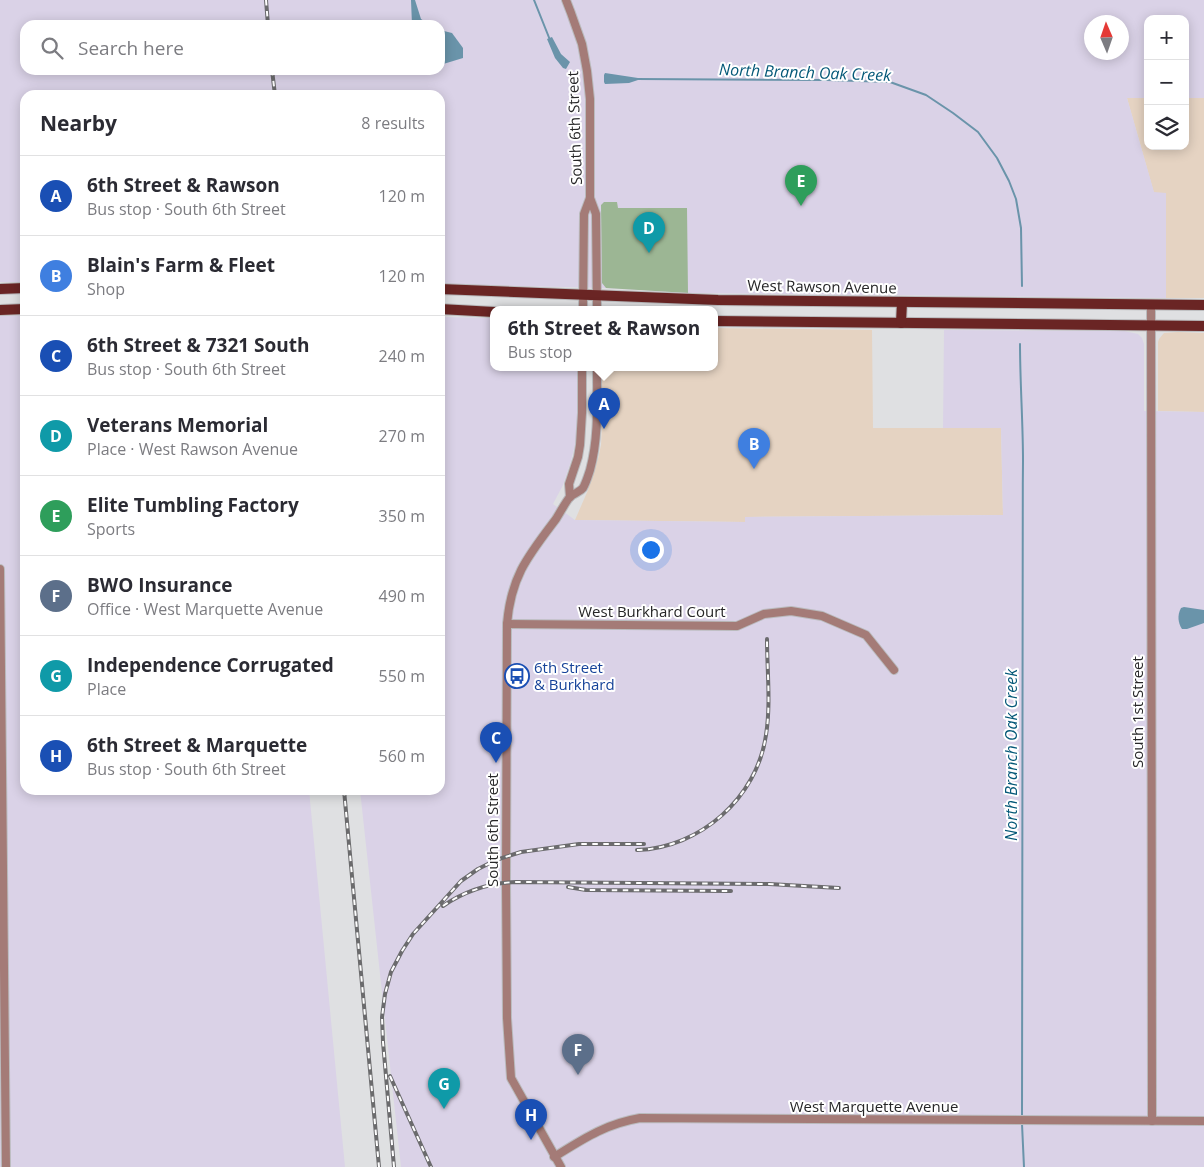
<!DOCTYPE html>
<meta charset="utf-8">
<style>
body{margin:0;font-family:"Open Sans",sans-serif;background:#f2f2f3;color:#2b2b33}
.controls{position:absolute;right:15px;top:15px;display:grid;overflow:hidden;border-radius:10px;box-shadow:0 2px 12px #0003}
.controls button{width:45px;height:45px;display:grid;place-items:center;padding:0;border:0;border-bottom:1px solid #e1e1e2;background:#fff;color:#2b2b33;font:25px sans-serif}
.compass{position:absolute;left:1084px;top:15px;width:45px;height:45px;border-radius:50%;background:#fff;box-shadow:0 2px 12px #0003;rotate:358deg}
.you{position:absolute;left:650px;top:549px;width:18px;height:18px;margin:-12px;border:4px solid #fff;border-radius:50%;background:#1a73e8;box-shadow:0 0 0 8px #1a73e833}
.badge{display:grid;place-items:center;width:32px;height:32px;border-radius:50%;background:#0f766e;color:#fff;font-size:16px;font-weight:700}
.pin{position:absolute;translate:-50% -41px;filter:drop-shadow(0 1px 2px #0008)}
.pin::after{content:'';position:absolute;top:26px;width:18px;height:15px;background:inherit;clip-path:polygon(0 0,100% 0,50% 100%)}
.popup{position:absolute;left:490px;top:306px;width:228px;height:65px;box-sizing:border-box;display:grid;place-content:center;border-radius:10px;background:#fff;filter:drop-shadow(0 1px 4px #0005);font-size:16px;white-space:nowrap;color:#7c7c81}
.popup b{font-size:19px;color:#2b2b33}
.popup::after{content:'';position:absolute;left:50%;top:100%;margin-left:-10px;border:10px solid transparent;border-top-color:#fff}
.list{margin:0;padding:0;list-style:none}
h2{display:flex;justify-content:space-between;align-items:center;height:65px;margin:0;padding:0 20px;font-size:21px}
h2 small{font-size:16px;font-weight:400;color:#7c7c81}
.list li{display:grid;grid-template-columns:32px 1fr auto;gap:15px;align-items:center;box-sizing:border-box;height:80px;padding:0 20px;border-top:1px solid #e1e1e2}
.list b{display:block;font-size:19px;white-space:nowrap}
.list p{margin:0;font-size:16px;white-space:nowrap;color:#7c7c81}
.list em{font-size:16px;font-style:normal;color:#7c7c81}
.icon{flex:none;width:28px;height:28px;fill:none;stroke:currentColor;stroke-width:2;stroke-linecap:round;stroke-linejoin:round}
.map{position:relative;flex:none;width:1204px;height:1167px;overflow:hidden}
.search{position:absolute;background:#fff;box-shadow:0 2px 12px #0003;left:20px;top:20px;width:425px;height:55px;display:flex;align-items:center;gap:12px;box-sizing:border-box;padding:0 18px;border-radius:15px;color:#7c7c81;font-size:19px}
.panel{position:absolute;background:#fff;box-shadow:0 2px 12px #0003;left:20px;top:90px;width:425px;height:705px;border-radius:15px}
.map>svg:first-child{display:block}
.commercial{fill:#e5d3c2}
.industrial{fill:#dad2e7;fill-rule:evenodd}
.green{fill:#9cb694}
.water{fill:#6a94aa}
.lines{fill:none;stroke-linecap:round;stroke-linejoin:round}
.stream{stroke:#6a94aa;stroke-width:2}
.minor-casing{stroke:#babbbd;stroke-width:10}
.major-casing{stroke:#babbbd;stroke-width:12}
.minor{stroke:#a47b77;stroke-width:8}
.major{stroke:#6a2524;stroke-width:10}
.rail-casing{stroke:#6b6b6d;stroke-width:4}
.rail{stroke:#fff;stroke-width:2;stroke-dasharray:5.5;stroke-linecap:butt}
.labels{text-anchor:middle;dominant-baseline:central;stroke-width:4;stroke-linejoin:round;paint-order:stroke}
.street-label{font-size:15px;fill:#262627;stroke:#fff}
.transit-label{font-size:15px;fill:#164399;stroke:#fff;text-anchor:start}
.water-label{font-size:16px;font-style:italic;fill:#045878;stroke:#fff}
</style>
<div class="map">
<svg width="1204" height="1167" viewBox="0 0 1204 1167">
<rect width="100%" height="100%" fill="#dfe0e2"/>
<g class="commercial">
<path d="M 1127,98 L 1148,98 L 1148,146 L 1185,146 L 1185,98 L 1204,98 L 1204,298 L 1166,298 L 1166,194 L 1154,193 Z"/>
<path d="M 714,328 L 872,330 L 873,428 L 1001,428 L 1003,515 L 745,517 L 745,522 L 575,520 L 588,490 L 598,459 L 601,445 L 602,424 L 602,368 L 714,368 Z"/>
<path d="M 1178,332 L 1204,333 L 1204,412 L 1158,411 L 1158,342 L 1159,339 L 1164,333 Z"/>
</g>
<g class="industrial">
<path d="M 0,0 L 1204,0 L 1204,98 L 1185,98 L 1185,19 L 1148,19 L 1148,98 L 1127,98 L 1154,192 L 1166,193 L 1166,298 L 688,293 L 606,288 L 440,284 L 440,95 L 25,95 L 25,282 L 0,282 ZM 1092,22 L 1122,22 L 1122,52 L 1092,52 ZM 25,25 L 440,25 L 440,70 L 25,70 Z"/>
<path d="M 25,315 L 25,790 L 309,790 L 345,1167 L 0,1167 L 0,316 Z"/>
<path d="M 440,317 L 494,318 L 494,368 L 577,368 L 577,429 L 575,445 L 571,461 L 563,485 L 553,504 L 575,520 L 745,522 L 745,517 L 1003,515 L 1001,428 L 943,428 L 944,330 L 1124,331 L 1138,334 L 1142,338 L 1144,344 L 1144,411 L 1204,412 L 1204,1167 L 401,1167 L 360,790 L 440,790 Z"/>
</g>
<path class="green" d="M 604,202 L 617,202 L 618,208 L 687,208 L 688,293 L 606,288 L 602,283 L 601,205 Z"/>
<g class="water">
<path d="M 411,0 L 415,0 L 421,19 L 430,25 L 412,25 Z"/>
<path d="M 440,30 L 452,33 L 463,48 L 463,58 L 440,65 Z"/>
<path d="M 552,37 L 561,54 L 570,62 L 566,69 L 563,68 L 555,58 L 547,39 Z"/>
<path d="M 605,73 L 638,78 L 638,80 L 629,83 L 605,84 L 604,82 L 604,75 Z"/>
<path d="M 1184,607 L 1204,610 L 1204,623 L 1187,629 L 1182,629 C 1178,623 1177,615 1181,608 Z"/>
</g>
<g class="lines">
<g class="stream">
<path d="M 534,0 L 550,40"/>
<path d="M 636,79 L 827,80 L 890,82 L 926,95 L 953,113 L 978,132 L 997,158 L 1009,181 L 1016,199 L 1021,228 L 1022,286"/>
<path d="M 1020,344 C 1020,383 1023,422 1023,461 C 1021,680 1024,899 1022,1119"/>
<path d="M 1022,1124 L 1024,1167"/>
</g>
<defs>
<g id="minor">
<path d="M 566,0 L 571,13 L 582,44 L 587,71 L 590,99 L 590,198 L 584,214 L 583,310"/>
<path d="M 590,198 L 596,214 L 597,310"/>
<path d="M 1151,304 L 1152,1121"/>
<path d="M 570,497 L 569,484 L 578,457 L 580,445 L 582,413 L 582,368"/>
<path d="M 0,569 L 6,1167"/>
<path d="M 507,624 L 737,626 L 764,614 L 791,611 L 822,616 L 866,635 L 894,670"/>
<path d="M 554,1157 C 583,1139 605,1124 640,1118 L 1204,1121"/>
<path d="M 561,1167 L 511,1078 L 507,1018 L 506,882 L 507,624 C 511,576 528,556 556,519 C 560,513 566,501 570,497 C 574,493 580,492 583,488 C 586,483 588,476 590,470 C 599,437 597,402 597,368"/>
</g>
<g id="major">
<path d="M 0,289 L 25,288"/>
<path d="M 440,289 L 718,300 L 1204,305"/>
<path d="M 440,309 L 494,312"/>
<path d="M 0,310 L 25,309"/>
<path d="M 714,321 L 1204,326"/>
<path d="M 901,323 L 902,302"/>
</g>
</defs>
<use href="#minor" class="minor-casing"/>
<use href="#major" class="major-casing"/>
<use href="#minor" class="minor"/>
<use href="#major" class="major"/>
<defs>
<g id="rail">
<path d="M 266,0 L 268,25"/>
<path d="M 272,70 L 275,95"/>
<path d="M 344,790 L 379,1167"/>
<path d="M 637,850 C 700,848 757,798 766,735 C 771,704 767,670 767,639"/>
<path d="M 568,887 L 586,890 L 731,891"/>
<path d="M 443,906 C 465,891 489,883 516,882 L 769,884 L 839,888"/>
<path d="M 390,1076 L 431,1167"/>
<path d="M 394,1167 L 383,1042 L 382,1017 L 385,994 L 391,972 L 402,951 L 413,934 L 461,881 L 478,869 L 496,860 L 521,852 L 579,844 L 644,844"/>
</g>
</defs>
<use href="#rail" class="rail-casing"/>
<use href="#rail" class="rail"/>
</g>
<defs>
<symbol id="bus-ring" viewBox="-11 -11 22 22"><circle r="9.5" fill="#fff" stroke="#1a4fb4" stroke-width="1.5"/><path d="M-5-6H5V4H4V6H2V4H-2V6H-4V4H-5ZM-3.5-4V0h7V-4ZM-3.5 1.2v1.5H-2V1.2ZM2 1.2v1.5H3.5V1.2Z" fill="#1a4fb4"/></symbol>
</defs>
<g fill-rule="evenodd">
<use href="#bus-ring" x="503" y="662" width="28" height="28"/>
</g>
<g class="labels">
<g class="street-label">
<text transform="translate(574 128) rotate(-92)">South 6th Street</text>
<text transform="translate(822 286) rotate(1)">West Rawson Avenue</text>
<text x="652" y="611">West Burkhard Court</text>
<text transform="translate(1137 712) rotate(-90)">South 1st Street</text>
<text transform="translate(492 830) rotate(-90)">South 6th Street</text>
<text x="874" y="1106">West Marquette Avenue</text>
</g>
<g class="transit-label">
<text x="534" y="667">6th Street<tspan x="534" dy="17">&amp; Burkhard</tspan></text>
</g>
<g class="water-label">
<text transform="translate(805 72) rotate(2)">North Branch Oak Creek</text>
<text transform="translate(1011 755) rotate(-90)">North Branch Oak Creek</text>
</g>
</g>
</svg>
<div class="controls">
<button>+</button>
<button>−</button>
<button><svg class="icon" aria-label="layers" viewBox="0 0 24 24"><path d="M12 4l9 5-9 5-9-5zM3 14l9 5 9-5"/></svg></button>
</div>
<svg class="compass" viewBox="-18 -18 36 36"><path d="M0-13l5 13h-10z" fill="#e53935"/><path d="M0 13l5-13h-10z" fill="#7c7c81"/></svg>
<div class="you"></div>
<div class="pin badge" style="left:604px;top:429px;background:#1a4fb4">A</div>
<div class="popup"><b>6th Street &amp; Rawson</b>Bus stop</div>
<div class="pin badge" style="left:754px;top:469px;background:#3f7fe0">B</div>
<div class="pin badge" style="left:496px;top:763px;background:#1a4fb4">C</div>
<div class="pin badge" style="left:649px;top:253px;background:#0f9aa8">D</div>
<div class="pin badge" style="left:801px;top:206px;background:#2e9e5b">E</div>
<div class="pin badge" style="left:578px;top:1075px;background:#5c6f8a">F</div>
<div class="pin badge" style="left:444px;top:1109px;background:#0f9aa8">G</div>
<div class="pin badge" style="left:531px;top:1140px;background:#1a4fb4">H</div>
<div class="search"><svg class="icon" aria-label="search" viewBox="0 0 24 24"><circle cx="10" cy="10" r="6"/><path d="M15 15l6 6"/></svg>Search here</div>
<section class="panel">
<h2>Nearby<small>8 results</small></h2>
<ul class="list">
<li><span class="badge" style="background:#1a4fb4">A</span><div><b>6th Street &amp; Rawson</b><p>Bus stop · South 6th Street</p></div><em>120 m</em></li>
<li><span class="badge" style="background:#3f7fe0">B</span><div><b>Blain's Farm &amp; Fleet</b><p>Shop</p></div><em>120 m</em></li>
<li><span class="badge" style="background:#1a4fb4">C</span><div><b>6th Street &amp; 7321 South</b><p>Bus stop · South 6th Street</p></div><em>240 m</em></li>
<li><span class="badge" style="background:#0f9aa8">D</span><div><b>Veterans Memorial</b><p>Place · West Rawson Avenue</p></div><em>270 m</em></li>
<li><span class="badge" style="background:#2e9e5b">E</span><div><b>Elite Tumbling Factory</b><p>Sports</p></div><em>350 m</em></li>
<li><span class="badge" style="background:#5c6f8a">F</span><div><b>BWO Insurance</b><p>Office · West Marquette Avenue</p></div><em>490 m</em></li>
<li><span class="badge" style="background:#0f9aa8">G</span><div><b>Independence Corrugated</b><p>Place</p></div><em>550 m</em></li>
<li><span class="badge" style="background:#1a4fb4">H</span><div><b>6th Street &amp; Marquette</b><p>Bus stop · South 6th Street</p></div><em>560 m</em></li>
</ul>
</section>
</div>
